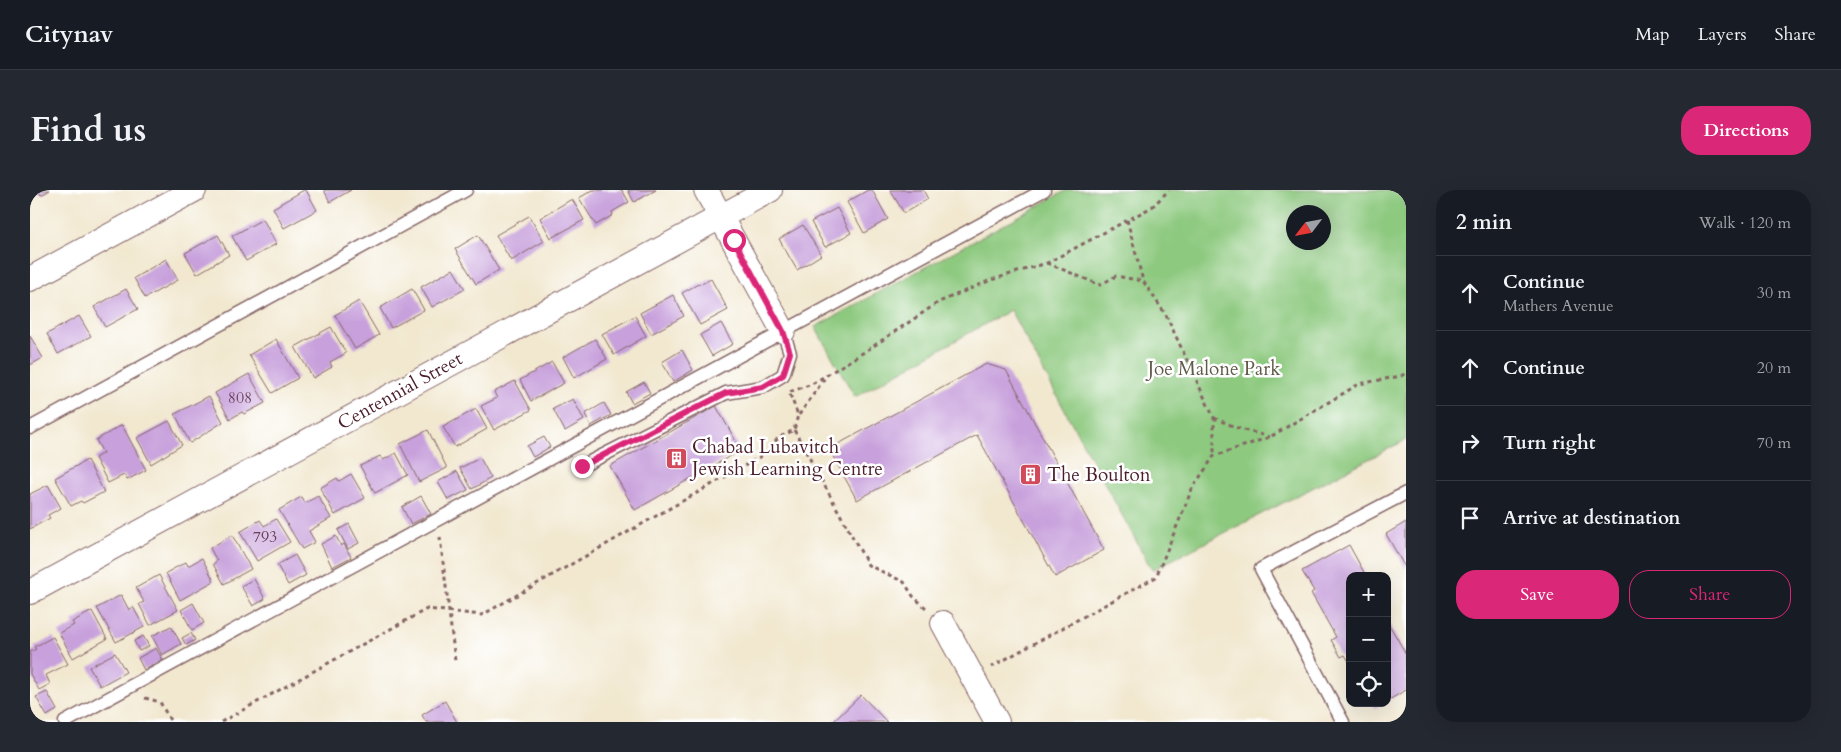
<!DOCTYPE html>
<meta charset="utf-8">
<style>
body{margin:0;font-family:Cardo,serif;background:#242831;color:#f1f3f6}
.controls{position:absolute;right:15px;bottom:15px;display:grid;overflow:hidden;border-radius:10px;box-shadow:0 5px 20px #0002}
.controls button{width:45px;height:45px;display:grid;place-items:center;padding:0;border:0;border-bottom:1px solid #363941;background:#171b24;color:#f1f3f6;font:25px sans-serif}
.compass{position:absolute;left:1256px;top:15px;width:45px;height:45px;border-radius:50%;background:#171b24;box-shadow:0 5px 20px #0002;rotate:238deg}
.stop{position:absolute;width:15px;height:15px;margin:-11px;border:4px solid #db2777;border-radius:50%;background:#fff}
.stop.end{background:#db2777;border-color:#fff;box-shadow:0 1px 5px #0008}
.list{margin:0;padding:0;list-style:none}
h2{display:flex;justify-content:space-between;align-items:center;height:65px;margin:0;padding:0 20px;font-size:21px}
h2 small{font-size:16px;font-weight:400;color:#9ea1a6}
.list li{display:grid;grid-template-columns:32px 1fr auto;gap:15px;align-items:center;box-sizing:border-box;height:75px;padding:0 20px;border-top:1px solid #363941}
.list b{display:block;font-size:19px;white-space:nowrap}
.list p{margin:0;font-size:16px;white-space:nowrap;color:#9ea1a6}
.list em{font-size:16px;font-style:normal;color:#9ea1a6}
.actions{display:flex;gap:10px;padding:15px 20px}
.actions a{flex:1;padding:11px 0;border:1px solid #db2777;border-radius:20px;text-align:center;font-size:18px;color:#db2777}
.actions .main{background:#db2777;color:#fff}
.icon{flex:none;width:28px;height:28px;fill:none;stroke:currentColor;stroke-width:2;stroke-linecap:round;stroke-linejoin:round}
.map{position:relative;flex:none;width:1376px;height:532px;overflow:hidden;border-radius:20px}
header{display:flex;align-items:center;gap:30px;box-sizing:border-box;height:70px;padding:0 25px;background:#171b24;border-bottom:1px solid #363941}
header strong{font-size:24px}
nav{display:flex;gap:28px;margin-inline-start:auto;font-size:18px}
.intro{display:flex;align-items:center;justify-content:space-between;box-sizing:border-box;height:120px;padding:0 30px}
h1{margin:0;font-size:35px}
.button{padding:12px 22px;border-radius:20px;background:#db2777;color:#fff;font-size:18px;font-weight:700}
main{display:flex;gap:30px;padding:0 30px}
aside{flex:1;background:#171b24;border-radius:20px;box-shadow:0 5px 20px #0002}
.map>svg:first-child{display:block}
.green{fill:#8dc97f;stroke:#6c7455;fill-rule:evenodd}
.building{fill:#c7a0dc}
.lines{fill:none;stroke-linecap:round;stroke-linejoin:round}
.lane-casing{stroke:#856565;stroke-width:15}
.street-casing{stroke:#856565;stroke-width:26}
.path{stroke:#856565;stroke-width:3;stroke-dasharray:4 4;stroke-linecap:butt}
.lane{stroke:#fff;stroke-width:12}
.street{stroke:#fff;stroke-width:24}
.route{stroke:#db2777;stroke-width:6}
.labels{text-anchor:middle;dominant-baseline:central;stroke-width:5;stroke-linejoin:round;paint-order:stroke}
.number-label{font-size:16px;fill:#693f57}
.park-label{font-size:19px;fill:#615a48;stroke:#fff}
.street-label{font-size:19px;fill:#4a1f2b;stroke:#fff}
.poi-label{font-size:19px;fill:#4a1f2b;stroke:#fff;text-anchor:start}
</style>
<header>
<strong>Citynav</strong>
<nav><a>Map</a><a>Layers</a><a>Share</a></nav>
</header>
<div class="intro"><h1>Find us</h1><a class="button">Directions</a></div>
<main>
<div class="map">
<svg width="1376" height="532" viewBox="0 0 1376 532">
<rect width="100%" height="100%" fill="#fff"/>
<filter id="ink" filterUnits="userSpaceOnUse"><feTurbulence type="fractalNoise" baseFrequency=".02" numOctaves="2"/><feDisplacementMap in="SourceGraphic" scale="10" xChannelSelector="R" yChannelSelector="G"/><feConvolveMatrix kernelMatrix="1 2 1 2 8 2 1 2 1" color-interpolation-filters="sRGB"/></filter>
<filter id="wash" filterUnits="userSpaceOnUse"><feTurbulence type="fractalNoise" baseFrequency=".0096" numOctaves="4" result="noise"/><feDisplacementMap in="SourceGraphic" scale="20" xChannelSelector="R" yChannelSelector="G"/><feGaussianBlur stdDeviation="1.12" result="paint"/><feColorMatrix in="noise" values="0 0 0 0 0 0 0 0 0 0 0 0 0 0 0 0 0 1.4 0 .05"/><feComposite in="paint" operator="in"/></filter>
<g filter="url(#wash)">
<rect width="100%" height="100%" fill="#f2e8d0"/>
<path class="green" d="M 1037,0 L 1376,0 L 1376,250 L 1122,380 L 980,120 L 825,207 L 785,137 ZM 1264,22 L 1294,22 L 1294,52 L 1264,52 Z"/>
<g id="blocks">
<g class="building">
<path d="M 8,0 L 20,0 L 11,5 Z"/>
<path d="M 274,0 L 276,0 L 287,20 L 254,38 L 243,18 Z"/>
<path d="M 294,0 L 321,0 L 300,12 Z"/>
<path d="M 563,0 L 592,0 L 599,12 L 582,22 L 583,25 L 566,35 L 549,8 Z"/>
<path d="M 598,0 L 626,0 L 604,12 Z"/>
<path d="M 838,0 L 842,0 L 858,29 L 834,43 L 817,12 Z"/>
<path d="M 860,0 L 893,0 L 898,9 L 874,23 Z"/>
<path d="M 542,9 L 554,30 L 521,48 L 510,28 Z"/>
<path d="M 807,18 L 821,43 L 795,57 L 781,32 Z"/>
<path d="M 499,26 L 514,51 L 481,71 L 466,45 Z"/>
<path d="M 233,29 L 246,54 L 216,71 L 202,46 Z"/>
<path d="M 773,35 L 791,65 L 767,80 L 749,49 Z"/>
<path d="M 188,45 L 199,65 L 167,84 L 155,63 Z"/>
<path d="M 448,45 L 469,80 L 446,94 L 425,59 Z"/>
<path d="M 136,69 L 148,90 L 115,108 L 104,88 Z"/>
<path d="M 423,79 L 435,99 L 402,117 L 391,97 Z"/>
<path d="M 681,89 L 698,120 L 670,135 L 652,103 L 670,93 L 671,94 Z"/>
<path d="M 96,99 L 108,119 L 75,137 L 64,117 Z"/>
<path d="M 382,99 L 394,120 L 361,138 L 350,118 Z"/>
<path d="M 643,105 L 654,126 L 621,144 L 610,123 Z"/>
<path d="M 329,111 L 349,145 L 325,159 L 305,125 Z"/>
<path d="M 49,126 L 61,146 L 28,164 L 17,144 Z"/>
<path d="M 605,126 L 616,146 L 584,165 L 572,144 Z"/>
<path d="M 691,133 L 703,154 L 682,166 L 670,145 Z"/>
<path d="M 301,137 L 316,163 L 300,172 L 302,177 L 283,188 L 265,157 Z"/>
<path d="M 0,146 L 13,168 L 0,175 Z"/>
<path d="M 246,149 L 268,188 L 242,203 L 219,165 Z"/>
<path d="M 565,149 L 577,169 L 544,188 L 533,167 Z"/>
<path d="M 652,160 L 663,180 L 643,192 L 632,172 Z"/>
<path d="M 522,172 L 534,193 L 501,211 L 490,190 Z"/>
<path d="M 956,174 L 976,180 L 1074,360 L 1025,387 L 947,245 L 827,310 L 799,259 Z"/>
<path d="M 219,184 L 235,213 L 214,224 L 212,222 L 200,229 L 185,203 Z"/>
<path d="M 485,191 L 501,220 L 464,240 L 451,216 L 467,208 L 464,202 Z"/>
<path d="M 614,192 L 620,203 L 602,213 L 596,202 Z"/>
<path d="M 179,206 L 193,232 L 160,253 L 145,224 Z"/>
<path d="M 543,209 L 554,230 L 535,241 L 523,219 Z"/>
<path d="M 574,213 L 581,225 L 561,236 L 555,224 Z"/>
<path d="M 686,216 L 711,260 L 605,320 L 580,276 Z"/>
<path d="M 446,219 L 457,239 L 425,257 L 413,237 Z"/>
<path d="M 139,231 L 152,255 L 121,274 L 107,248 Z"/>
<path d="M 92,235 L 116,280 L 97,290 L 94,285 L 78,293 L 65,268 L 73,263 L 66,250 Z"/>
<path d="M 398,240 L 417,278 L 389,292 L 370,254 Z"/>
<path d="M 514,247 L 520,257 L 503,267 L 497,256 Z"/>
<path d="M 366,263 L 378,285 L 345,303 L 330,276 L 350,266 L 353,270 Z"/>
<path d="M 450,268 L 461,288 L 442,299 L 430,278 Z"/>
<path d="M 57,270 L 74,302 L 53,313 L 51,311 L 41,316 L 25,288 Z"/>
<path d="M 427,281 L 438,300 L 418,310 L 408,292 Z"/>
<path d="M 321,284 L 335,308 L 305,325 L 290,298 L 307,288 L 309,291 Z"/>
<path d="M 18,295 L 31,318 L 18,325 L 20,328 L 0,339 L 0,304 Z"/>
<path d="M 288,306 L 301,328 L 279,341 L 285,352 L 272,359 L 249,320 L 271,307 L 275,313 Z"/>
<path d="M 391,306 L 401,324 L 381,334 L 372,317 Z"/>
<path d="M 246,329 L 260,352 L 227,371 L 210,342 L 230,330 L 234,336 Z"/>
<path d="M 1376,332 L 1376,379 L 1356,344 Z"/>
<path d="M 319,334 L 329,353 L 318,359 L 308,340 Z"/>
<path d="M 202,345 L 221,379 L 194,394 L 183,374 L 187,371 L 180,358 Z"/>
<path d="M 306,346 L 311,356 L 314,354 L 321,367 L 302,377 L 291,354 Z"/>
<path d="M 1319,355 L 1336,386 L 1320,386 L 1320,473 L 1315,465 L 1311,467 L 1301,450 L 1306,447 L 1281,403 L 1284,401 L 1272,381 Z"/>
<path d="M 265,365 L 276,385 L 258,395 L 247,375 Z"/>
<path d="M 172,368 L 184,391 L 150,410 L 136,383 L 156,372 L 158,376 Z"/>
<path d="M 129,385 L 148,420 L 120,435 L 109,414 L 114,412 L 106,398 Z"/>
<path d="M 224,389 L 235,409 L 223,416 L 211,396 Z"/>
<path d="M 91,405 L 99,420 L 103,417 L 114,437 L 86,452 L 67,418 Z"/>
<path d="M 163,413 L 174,433 L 162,440 L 151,420 Z"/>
<path d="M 62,421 L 77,449 L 43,468 L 29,443 L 44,435 L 42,432 Z"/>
<path d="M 1357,431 L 1376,464 L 1376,500 L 1357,511 Z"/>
<path d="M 141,436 L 151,454 L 132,465 L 122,446 Z"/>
<path d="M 161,443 L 165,450 L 156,455 L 152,448 Z"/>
<path d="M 113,446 L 119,456 L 109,461 L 104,451 Z"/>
<path d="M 23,447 L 38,474 L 16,485 L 20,494 L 9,500 L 0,484 L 0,462 L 6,459 L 4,457 Z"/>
<path d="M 126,458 L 133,470 L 114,480 L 108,468 Z"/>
<path d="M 85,463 L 96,482 L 70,496 L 59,477 Z"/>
<path d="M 17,502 L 27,520 L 17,526 L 6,507 Z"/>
<path d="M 831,505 L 857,532 L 803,532 Z"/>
<path d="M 415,511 L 427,532 L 396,532 L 392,525 Z"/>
<path d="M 1342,513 L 1353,513 L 1345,518 Z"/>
</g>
</g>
</g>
<g filter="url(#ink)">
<use href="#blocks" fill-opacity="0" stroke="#856565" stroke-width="1"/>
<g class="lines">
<defs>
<g id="lane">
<path d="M 0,238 L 436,0"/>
<path d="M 552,276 L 696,203 L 733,197 L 753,185 L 760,163 L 753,141"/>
<path d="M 35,532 L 1014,0"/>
<path d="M 1313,532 L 1231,379 L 1376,303"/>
</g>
<g id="street">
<path d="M 676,0 L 753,141"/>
<path d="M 0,89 L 164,0"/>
<path d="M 0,402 L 740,0"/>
<path d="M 913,433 L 967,532"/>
</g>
</defs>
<use href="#lane" class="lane-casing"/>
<use href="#street" class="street-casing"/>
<g class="path">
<path d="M 1097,30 L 1113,91 L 1136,125 L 1184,228 L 1184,266"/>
<path d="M 1017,73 L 1070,95 L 1086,86 L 1113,91"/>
<path d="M 769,225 L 797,185"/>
<path d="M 1184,228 L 1210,239 L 1240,247"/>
<path d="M 764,240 L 838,375 L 874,392 L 883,406 L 897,419"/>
<path d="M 410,347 L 425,471"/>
<path d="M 961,477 L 1126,387 L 1162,299 L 1184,266 L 1240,247 L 1329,194 L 1371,186 L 1376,183"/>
<path d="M 115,508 L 130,512 L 141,532"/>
<path d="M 191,532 L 397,419 L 452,425 L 737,263 L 748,248 L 764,240 L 768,225 L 759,202 L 782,194 L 839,159 L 909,112 L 961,90 L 1017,73 L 1122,17 L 1139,0"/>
</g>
<use href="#lane" class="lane"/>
<use href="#street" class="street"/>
</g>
</g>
<g class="lines" filter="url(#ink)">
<path class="route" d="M 552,276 L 696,203 L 733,197 L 753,185 L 760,163 L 753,141 L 704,50"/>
</g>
<defs>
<symbol id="building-square" viewBox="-11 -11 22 22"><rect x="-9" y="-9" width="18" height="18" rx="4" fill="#d1495b" stroke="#fff"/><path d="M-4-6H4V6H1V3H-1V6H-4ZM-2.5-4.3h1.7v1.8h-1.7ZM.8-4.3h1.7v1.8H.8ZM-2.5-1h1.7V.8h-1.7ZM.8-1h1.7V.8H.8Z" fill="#fff"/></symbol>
</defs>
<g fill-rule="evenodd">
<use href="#building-square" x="634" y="256" width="25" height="25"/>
<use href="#building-square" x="988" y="272" width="25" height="25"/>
</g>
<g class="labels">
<g class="number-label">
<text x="210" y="208">808</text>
<text x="235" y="347">793</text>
</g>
<g class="park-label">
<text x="1184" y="179">Joe Malone Park</text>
</g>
<g class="street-label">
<text transform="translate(370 201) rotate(-29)">Centennial Street</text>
</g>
<g class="poi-label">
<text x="662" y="257">Chabad Lubavitch<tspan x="662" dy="22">Jewish Learning Centre</tspan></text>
<text x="1017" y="285">The Boulton</text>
</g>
</g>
</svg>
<div class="controls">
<button>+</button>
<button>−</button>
<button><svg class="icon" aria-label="locate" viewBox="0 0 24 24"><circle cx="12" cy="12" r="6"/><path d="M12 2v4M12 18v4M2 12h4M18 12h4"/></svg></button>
</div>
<svg class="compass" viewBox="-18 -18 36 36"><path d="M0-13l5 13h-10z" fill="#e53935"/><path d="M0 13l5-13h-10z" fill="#9ea1a6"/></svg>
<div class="stop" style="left:704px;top:50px"></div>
<div class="stop end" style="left:552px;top:276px"></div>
</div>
<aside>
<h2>2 min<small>Walk · 120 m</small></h2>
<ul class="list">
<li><svg class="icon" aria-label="ahead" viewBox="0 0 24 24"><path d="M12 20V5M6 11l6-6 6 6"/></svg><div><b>Continue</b><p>Mathers Avenue</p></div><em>30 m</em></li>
<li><svg class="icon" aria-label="ahead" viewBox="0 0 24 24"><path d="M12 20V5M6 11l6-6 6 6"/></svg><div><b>Continue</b></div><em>20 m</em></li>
<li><svg class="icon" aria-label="right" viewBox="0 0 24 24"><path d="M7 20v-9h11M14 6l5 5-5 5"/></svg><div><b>Turn right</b></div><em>70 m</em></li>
<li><svg class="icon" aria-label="arrive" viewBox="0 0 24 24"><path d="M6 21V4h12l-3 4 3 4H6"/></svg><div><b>Arrive at destination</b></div></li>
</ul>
<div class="actions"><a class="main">Save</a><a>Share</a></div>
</aside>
</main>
